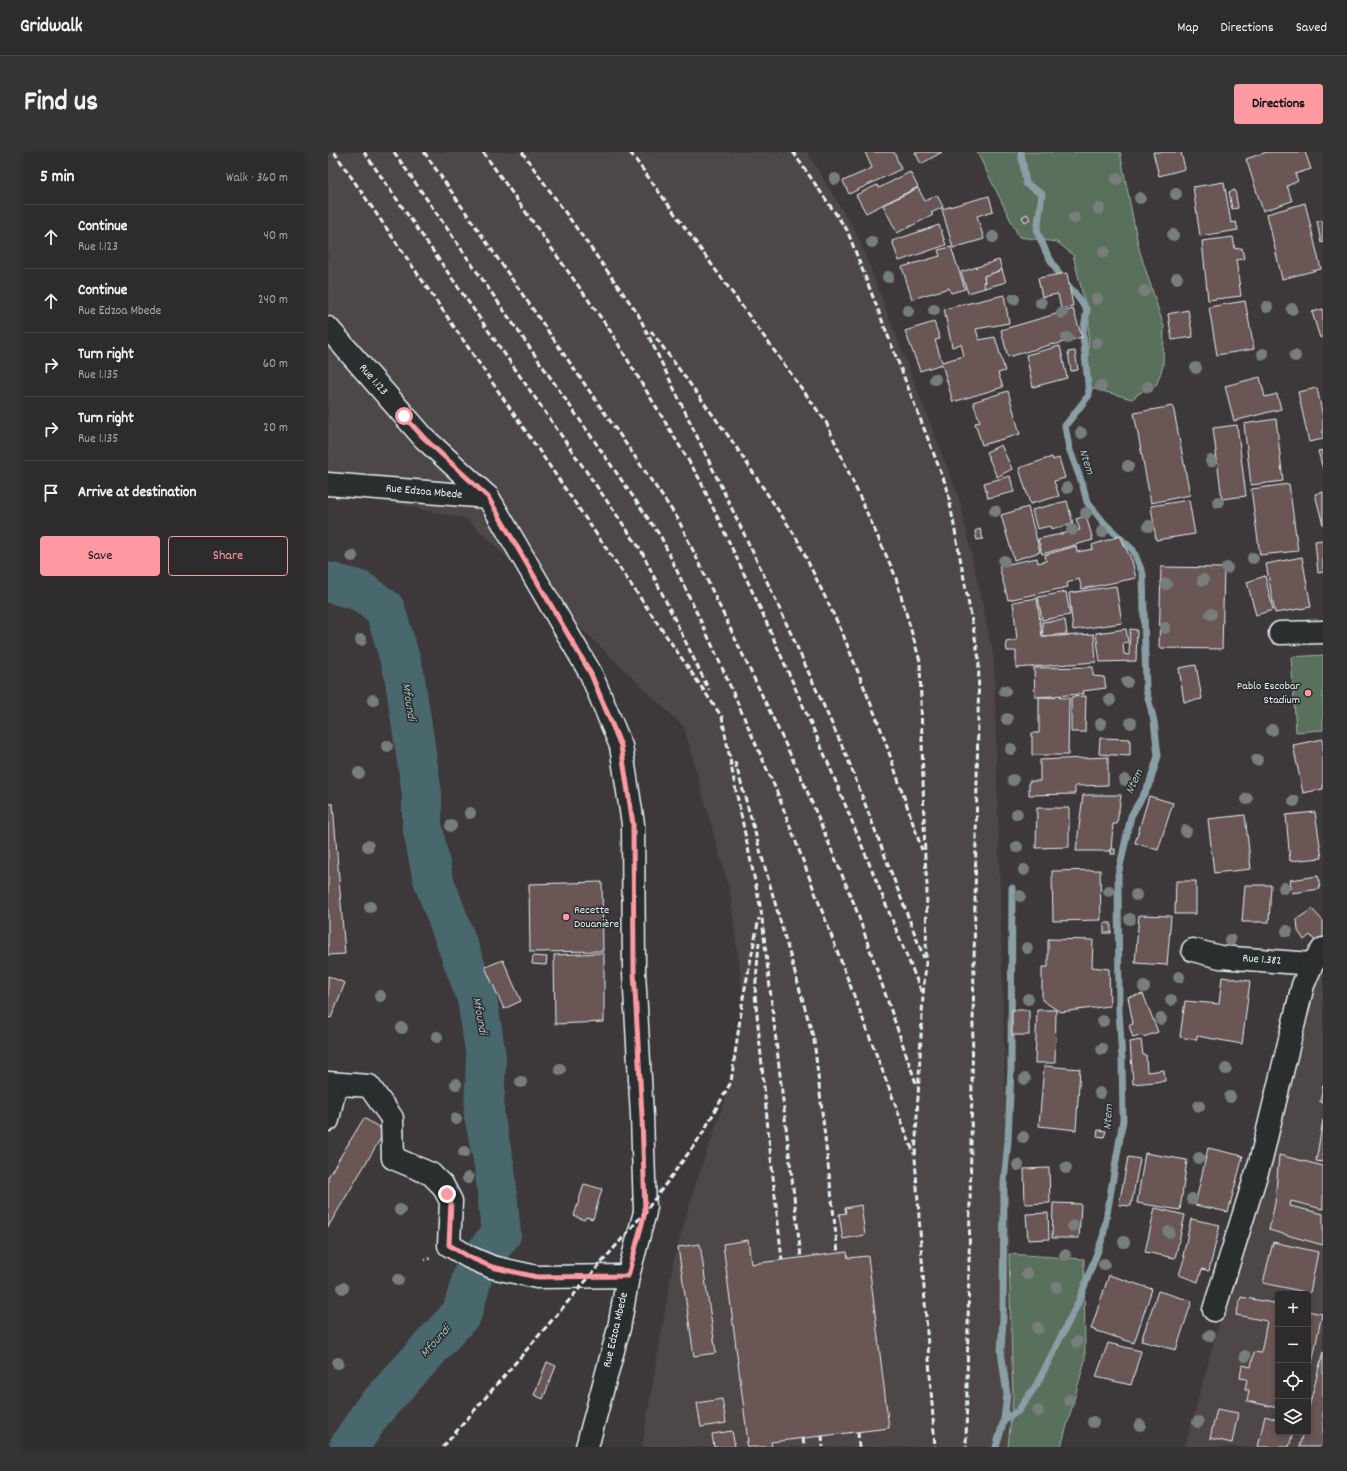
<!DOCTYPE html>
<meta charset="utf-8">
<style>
body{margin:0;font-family:Dekko,sans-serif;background:#363334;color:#f1f3f6}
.controls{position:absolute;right:12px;bottom:12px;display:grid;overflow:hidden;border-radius:4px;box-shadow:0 2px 6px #0003}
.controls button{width:36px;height:36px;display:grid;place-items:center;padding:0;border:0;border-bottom:1px solid #494748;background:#2e2b2c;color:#f1f3f6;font:20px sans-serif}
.stop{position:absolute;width:12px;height:12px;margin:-9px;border:3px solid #ff9aa2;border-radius:50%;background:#fff}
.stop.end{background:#ff9aa2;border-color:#fff;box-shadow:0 1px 4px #0008}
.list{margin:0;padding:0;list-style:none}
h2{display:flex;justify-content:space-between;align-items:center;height:52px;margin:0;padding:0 16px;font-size:17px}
h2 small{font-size:13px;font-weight:400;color:#a7a7a9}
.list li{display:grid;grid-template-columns:26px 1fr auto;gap:12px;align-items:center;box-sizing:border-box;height:64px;padding:0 16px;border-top:1px solid #494748}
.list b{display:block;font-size:15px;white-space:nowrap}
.list p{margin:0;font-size:13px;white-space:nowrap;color:#a7a7a9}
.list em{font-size:13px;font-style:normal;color:#a7a7a9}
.actions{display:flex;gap:8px;padding:12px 16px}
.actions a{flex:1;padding:9px 0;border:1px solid #ff9aa2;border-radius:4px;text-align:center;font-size:14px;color:#ff9aa2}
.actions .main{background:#ff9aa2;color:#111}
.icon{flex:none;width:22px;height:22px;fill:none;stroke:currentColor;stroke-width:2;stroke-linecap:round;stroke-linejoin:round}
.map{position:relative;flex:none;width:995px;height:1295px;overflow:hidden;border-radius:4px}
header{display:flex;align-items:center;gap:24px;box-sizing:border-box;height:56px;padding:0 20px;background:#2e2b2c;border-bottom:1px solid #494748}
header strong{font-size:19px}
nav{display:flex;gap:22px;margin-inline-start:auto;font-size:14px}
.intro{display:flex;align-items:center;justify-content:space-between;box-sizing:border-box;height:96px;padding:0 24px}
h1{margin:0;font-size:28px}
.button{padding:10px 18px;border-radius:4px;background:#ff9aa2;color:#111;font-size:14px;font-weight:700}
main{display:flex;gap:24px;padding:0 24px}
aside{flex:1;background:#2e2b2c;border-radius:4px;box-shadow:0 2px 6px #0003}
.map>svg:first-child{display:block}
.built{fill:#4d4646;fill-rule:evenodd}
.green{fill:#596f5b;stroke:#a0b0aa}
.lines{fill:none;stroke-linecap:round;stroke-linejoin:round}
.stream{stroke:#899ea5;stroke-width:7}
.river{stroke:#4a676e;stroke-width:40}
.building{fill:#695655;stroke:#e8f1f8}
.minor-casing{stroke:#e8f1f8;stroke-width:25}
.path{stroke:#e8f1f8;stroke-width:2.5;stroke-dasharray:1 3;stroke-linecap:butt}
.minor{stroke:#2a2d2e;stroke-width:22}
.rail{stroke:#e8f1f8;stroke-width:3;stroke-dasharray:6 3;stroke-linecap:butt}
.tree{fill:#787e7b}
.route{stroke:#ff9aa2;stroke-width:5}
.poi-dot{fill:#ff9aa2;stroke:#2a2d2e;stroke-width:1.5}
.labels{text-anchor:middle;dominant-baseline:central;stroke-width:3;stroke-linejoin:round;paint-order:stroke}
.street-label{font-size:12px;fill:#e8f1f8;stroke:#2a2d2e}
.poi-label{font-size:12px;fill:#e8f1f8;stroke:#2a2d2e;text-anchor:end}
.water-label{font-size:13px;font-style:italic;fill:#a9bac1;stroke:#2a2d2e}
</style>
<header>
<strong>Gridwalk</strong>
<nav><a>Map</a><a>Directions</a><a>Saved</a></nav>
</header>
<div class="intro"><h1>Find us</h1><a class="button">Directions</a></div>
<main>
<aside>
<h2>5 min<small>Walk · 360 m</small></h2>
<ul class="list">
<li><svg class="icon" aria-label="ahead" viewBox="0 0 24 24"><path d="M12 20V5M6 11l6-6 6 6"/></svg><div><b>Continue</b><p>Rue 1.123</p></div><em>40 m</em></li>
<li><svg class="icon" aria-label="ahead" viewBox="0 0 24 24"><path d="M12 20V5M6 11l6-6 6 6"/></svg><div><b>Continue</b><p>Rue Edzoa Mbede</p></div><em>240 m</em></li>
<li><svg class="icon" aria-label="right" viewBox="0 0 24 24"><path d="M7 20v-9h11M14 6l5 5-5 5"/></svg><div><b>Turn right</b><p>Rue 1.135</p></div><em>60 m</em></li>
<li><svg class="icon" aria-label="right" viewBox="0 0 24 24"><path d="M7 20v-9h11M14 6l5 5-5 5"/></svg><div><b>Turn right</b><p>Rue 1.135</p></div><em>20 m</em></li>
<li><svg class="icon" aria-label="arrive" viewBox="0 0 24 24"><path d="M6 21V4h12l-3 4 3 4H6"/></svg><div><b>Arrive at destination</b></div></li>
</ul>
<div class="actions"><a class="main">Save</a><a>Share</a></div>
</aside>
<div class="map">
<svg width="995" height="1295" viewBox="0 0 995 1295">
<rect width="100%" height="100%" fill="#3d393a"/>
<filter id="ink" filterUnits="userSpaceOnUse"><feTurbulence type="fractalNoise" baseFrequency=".025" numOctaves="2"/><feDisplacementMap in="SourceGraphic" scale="8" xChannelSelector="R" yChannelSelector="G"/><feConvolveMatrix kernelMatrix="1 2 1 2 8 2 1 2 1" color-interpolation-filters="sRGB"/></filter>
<g filter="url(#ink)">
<g class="built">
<path d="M 0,0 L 479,0 L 529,82 L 632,349 L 666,506 L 685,1246 L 680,1295 L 314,1295 L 346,1106 L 367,1034 L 403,930 L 415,846 L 402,740 L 356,575 L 139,367 L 0,337 Z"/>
<path d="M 995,804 L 995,1295 L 857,1295 L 990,810 ZM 950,1142 L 980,1142 L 980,1280 L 950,1280 Z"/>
</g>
<g class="green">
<path d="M 649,0 L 792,0 L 811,97 L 836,175 L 835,214 L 828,234 L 820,235 L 804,247 L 759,235 L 761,168 L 745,103 L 729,90 L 691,85 Z"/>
<path d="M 995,503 L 995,578 L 968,580 L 963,505 Z"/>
<path d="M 681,1102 L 756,1107 L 757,1208 L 733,1295 L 680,1295 L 685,1246 Z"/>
</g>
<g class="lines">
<g class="stream">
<path d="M 676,1268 L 679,1243 L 673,1199 L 675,1165 L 676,1030 L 680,989 L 683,916 L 684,736"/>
<path d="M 668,1295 L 676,1268 L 690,1259 L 709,1232 L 750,1151 L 775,1085 L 795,968 L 794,907 L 791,859 L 790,723 L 803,664 L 821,633 L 830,604 L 826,569 L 818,538 L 815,422 L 805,398 L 777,372 L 759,350 L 755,334 L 741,296 L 737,274 L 761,243 L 755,182 L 759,158 L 746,140 L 735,129 L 718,100 L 709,79 L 714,42 L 698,32 L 693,0"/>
</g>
<path class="river" d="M 0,430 L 32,439 L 57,457 L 76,521 L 94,642 L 94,673 L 105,727 L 149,846 L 158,905 L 156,963 L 167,1017 L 173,1082 L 148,1113 L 134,1161 L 44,1260 L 21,1295"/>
</g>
<g class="building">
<path d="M 537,0 L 566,0 L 573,17 L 521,42 L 515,29 L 544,16 Z"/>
<path d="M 587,0 L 614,0 L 593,12 Z"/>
<path d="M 825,0 L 853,0 L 857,17 L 831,24 Z"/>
<path d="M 939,0 L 977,0 L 983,17 L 967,22 L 970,29 L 959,34 L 964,49 L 935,59 L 918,7 Z"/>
<path d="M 582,20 L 590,35 L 538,61 L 528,43 L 549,33 L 551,36 Z"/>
<path d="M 896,30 L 903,71 L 908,70 L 910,78 L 872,84 L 865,35 Z"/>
<path d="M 590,36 L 597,49 L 609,43 L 615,55 L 603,61 L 605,63 L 569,81 L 555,53 Z"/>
<path d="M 907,38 L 910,56 L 904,57 L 901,40 Z"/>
<path d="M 661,44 L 665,59 L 649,64 L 656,87 L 625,96 L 614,57 Z"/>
<path d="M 977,51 L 993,117 L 954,127 L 939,62 Z"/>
<path d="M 699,62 L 702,67 L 697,70 L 694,65 Z"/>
<path d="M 989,69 L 995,69 L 995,90 L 993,91 Z"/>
<path d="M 611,73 L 618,93 L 571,109 L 564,89 Z"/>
<path d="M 905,85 L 907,97 L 914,96 L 916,107 L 908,108 L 913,144 L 880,148 L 874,89 Z"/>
<path d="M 623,95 L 637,137 L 623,141 L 621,136 L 584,147 L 574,115 L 612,104 L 610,98 Z"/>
<path d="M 671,108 L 674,118 L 656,124 L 657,130 L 655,130 L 657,136 L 640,141 L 633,120 Z"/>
<path d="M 674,118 L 678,130 L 657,136 L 655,130 L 657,130 L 656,124 Z"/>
<path d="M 739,121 L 745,154 L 733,157 L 730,142 L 714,145 L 710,126 Z"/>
<path d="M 676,143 L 681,171 L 648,177 L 651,188 L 667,185 L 677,219 L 670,221 L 675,235 L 625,250 L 614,212 L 592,219 L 577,179 L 606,170 L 612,187 L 607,188 L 614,210 L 636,204 L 633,192 L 624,195 L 616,157 Z"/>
<path d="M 917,149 L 926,197 L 889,203 L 881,155 Z"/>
<path d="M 745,157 L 754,185 L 725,193 L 725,192 L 680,205 L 673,178 Z"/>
<path d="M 995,157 L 995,185 L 992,186 L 984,160 Z"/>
<path d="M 860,158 L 865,185 L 844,188 L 840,162 Z"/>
<path d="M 732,194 L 739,226 L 705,235 L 698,203 Z"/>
<path d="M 747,199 L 750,218 L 743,219 L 740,200 Z"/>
<path d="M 932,225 L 937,245 L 949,242 L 953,257 L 906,269 L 897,234 Z"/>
<path d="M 989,236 L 995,265 L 995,287 L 981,290 L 970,240 Z"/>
<path d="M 680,239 L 692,282 L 654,293 L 647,271 L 652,270 L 645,250 Z"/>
<path d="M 845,254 L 862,343 L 823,351 L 806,261 Z"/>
<path d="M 948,267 L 955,329 L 923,333 L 916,272 Z"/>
<path d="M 909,273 L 918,344 L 894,347 L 885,276 Z"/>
<path d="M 673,293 L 684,317 L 669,325 L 658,300 Z"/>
<path d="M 995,298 L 995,317 L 990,299 Z"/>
<path d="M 724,305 L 725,308 L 731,306 L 737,326 L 726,329 L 731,344 L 702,352 L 691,316 Z"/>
<path d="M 682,324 L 686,340 L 660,346 L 656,331 Z"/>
<path d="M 961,332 L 970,399 L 932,403 L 923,337 Z"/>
<path d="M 995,340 L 995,373 L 987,342 Z"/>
<path d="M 861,348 L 867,382 L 828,388 L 823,354 Z"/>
<path d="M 739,349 L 745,372 L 723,377 L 722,374 L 709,377 L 704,358 Z"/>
<path d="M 700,355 L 712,400 L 686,408 L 673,363 Z"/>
<path d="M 758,364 L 765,388 L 714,402 L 710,387 L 752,378 L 748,367 Z"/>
<path d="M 652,377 L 655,387 L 649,388 L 647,379 Z"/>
<path d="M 792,384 L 804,409 L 808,426 L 754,437 L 751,427 L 739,431 L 740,435 L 680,448 L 671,414 L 709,406 L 710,411 L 718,409 L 717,403 L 748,394 L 749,400 L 765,397 L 764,393 Z"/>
<path d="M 995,388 L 995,420 L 990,421 L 987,389 Z"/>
<path d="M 974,405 L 983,455 L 947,461 L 938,412 Z"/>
<path d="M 833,415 L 896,416 L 894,497 L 831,496 Z"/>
<path d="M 937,424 L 945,458 L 928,463 L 919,430 Z"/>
<path d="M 788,434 L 794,471 L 745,478 L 741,441 Z"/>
<path d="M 738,440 L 742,463 L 714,468 L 710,445 Z"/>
<path d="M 709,446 L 714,485 L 766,482 L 768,510 L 688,516 L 688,499 L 679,499 L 678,490 L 689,488 L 685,450 Z"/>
<path d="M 737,468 L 739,482 L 715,484 L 714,470 Z"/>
<path d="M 798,477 L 800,490 L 795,491 L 796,502 L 801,503 L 802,477 L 809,478 L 808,509 L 772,510 L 768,481 Z"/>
<path d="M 868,513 L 874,547 L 856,550 L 851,516 Z"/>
<path d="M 765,515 L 765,524 L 776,525 L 778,536 L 755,539 L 756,542 L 707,545 L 706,516 Z"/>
<path d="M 758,544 L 757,580 L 743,580 L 743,545 Z"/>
<path d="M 711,545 L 741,546 L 740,603 L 704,603 L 704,581 L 711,581 Z"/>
<path d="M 772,586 L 802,587 L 802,604 L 771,602 Z"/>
<path d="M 995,587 L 995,637 L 975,641 L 965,593 Z"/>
<path d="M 780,605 L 780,633 L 747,634 L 747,642 L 701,643 L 701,629 L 712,629 L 712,608 Z"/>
<path d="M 755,643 L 793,643 L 789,672 L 785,672 L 783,699 L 748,699 Z"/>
<path d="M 821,644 L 845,651 L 830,698 L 807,691 Z"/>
<path d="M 0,652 L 5,652 L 17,802 L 0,803 Z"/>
<path d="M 709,656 L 741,656 L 741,695 L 708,696 Z"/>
<path d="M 987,660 L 994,706 L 962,709 L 958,663 Z"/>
<path d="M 917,663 L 923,717 L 886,721 L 880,667 Z"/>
<rect x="783" y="697" width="4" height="5"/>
<path d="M 772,718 L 773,768 L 725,769 L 724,719 Z"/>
<path d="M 990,724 L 992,737 L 964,741 L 962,728 Z"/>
<path d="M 848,729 L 868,729 L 868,762 L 847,762 Z"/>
<path d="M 274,730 L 275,799 L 202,800 L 201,732 Z"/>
<path d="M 917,733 L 943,733 L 941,770 L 914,770 Z"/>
<path d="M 984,757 L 995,769 L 995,789 L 991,794 L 982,783 L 976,788 L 970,779 L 969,767 Z"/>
<path d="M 811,763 L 843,764 L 839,813 L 807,811 Z"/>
<rect x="776" y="771" width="7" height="10"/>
<path d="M 720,787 L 765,788 L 764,815 L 781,817 L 782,854 L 732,860 L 714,848 L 714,815 L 720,815 Z"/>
<path d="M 276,801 L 276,870 L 227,872 L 226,803 Z"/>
<path d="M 205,804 L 219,805 L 218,813 L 204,812 Z"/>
<path d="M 175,808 L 193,849 L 176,857 L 157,815 Z"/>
<path d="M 0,824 L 17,831 L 3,866 L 0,865 Z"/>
<path d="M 894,825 L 922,829 L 914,892 L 869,884 L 869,888 L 852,885 L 857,849 L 891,852 Z"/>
<path d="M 815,842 L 830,880 L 815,885 L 814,883 L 805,886 L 801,873 L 805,872 L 800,845 Z"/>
<rect x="684" y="858" width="17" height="25"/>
<path d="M 709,858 L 728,858 L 727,911 L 707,911 Z"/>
<path d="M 813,888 L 815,903 L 818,903 L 819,920 L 836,918 L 837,929 L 805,932 L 802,890 Z"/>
<path d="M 716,914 L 752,917 L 748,978 L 711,974 Z"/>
<path d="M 995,933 L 995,951 L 992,950 Z"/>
<path d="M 36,966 L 57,979 L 0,1075 L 0,1025 Z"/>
<path d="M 995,968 L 995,1010 L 988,1009 Z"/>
<path d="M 770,978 L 778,979 L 776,985 L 769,984 Z"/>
<path d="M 880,996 L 915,1004 L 900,1060 L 867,1053 Z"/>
<path d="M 817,1001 L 859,1008 L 852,1058 L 809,1051 Z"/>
<path d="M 951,1003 L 995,1014 L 995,1057 L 963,1049 L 962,1054 L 995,1062 L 995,1093 L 941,1078 L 947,1051 Z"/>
<path d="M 800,1005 L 812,1007 L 803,1054 L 791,1053 Z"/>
<path d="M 721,1016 L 722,1051 L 697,1052 L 696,1017 Z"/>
<path d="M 256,1032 L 274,1037 L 265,1067 L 258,1065 L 256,1068 L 246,1064 Z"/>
<path d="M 725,1051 L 753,1052 L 751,1086 L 724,1086 Z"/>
<path d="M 533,1053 L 537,1083 L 515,1087 L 511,1062 L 518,1061 L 517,1056 Z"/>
<path d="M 827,1056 L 857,1063 L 847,1106 L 817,1100 Z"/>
<path d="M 720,1061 L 721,1087 L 700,1088 L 698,1062 Z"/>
<path d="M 863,1067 L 892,1073 L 881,1119 L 874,1117 L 870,1130 L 851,1123 L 857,1104 L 855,1104 Z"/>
<path d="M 420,1088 L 423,1112 L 519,1100 L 520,1106 L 540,1104 L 561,1276 L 443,1290 L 444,1295 L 419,1295 L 418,1290 L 420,1290 L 395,1092 Z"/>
<path d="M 945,1090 L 990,1100 L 982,1141 L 935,1131 Z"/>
<path d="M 372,1092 L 388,1201 L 366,1204 L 350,1095 Z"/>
<path d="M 781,1123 L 824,1137 L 806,1191 L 763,1177 Z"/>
<path d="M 830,1139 L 864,1149 L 848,1198 L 813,1189 Z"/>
<path d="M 913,1145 L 950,1152 L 950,1256 L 919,1249 L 921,1238 L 917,1238 L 919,1227 L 912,1226 L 914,1213 L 923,1215 L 926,1200 L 933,1201 L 939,1169 L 908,1163 Z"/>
<path d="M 980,1159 L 994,1162 L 980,1231 Z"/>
<path d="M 780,1191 L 813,1199 L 803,1233 L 768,1225 Z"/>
<path d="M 995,1200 L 995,1295 L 971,1295 L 975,1280 L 980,1280 L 980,1259 Z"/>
<path d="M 219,1210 L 228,1214 L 215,1247 L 206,1243 Z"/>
<path d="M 394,1247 L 398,1271 L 373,1275 L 369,1251 Z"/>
<path d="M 889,1257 L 910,1261 L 904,1291 L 882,1286 Z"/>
<path d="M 937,1264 L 950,1268 L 950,1280 L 965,1280 L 961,1295 L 930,1295 Z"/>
<path d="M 404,1279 L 407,1295 L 386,1295 L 384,1282 Z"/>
</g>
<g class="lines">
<defs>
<g id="minor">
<path d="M 0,176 L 96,286 L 160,345"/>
<path d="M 0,332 L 160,345 L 263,522 L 293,594 L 305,672 L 306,820 L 314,964 L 317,1060 L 300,1124 L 291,1176 L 259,1295"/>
<path d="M 952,481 L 995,480"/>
<path d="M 865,798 L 892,805 L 984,812 L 995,797"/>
<path d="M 0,931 L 41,934 L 64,966 L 65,1006 L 103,1022 L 115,1034 L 123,1049 L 121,1093 L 141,1105 L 164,1115 L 209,1125 L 300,1124"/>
<path d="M 0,934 L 5,944 L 0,968"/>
<path d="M 886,1158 L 933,1007 L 975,833 L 984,812"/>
</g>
</defs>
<use href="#minor" class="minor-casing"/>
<path class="path" d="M 97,1108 L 103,1106"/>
<use href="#minor" class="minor"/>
<g class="rail">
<path d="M 6,0 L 394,565 L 407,634 L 433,758 L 473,1105"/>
<path d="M 36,0 L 313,398 L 381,538"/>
<path d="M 66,0 L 333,385 L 384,493 L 449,640 L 586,1002"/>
<path d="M 96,0 L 350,367 L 474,627 L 527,754 L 589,934"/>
<path d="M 155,0 L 281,177 L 371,326 L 433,458 L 501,613 L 594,841"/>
<path d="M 194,0 L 310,162 L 444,440 L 519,605 L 596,806"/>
<path d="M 302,0 L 498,270 L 567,423 L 592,509 L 597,706 L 599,733 L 598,811 L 595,843 L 587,1006 L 607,1295"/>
<path d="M 465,0 L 519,78 L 619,336 L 651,507 L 638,1295"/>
<path d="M 323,179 L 404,289 L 468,385 L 514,480 L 554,580 L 594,698"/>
<path d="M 407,610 L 486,888 L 510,1101"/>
<path d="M 431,790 L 427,842 L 442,997 L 454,1108"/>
<path d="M 530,1280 L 531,1295"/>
<path d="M 494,1284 L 495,1295"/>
<path d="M 475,1286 L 476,1295"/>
<path d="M 115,1295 L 317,1060 L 373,984 L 403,930 L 415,846 L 431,766"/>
</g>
</g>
<g class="tree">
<circle cx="507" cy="27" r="6"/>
<circle cx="789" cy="27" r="6"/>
<circle cx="848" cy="42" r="6"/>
<circle cx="812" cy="46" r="6"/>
<circle cx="771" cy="57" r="6"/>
<circle cx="746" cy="66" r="6"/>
<circle cx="845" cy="83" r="6"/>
<circle cx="665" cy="85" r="6"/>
<circle cx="544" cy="90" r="6"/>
<circle cx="776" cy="100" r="6"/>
<circle cx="560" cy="125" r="6"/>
<circle cx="849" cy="126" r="6"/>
<circle cx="816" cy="139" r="6"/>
<circle cx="686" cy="147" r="6"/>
<circle cx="769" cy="147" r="6"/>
<circle cx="713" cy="151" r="6"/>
<circle cx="939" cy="155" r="6"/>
<circle cx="964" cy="157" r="6"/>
<circle cx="606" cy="158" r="6"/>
<circle cx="580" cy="159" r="6"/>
<circle cx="734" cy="161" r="6"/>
<circle cx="739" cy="186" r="6"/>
<circle cx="769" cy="191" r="6"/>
<circle cx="935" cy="202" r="6"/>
<circle cx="967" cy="204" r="6"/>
<circle cx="868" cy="216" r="6"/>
<circle cx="607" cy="227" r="6"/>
<circle cx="773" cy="234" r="6"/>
<circle cx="820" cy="235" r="6"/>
<circle cx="753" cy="281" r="6"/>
<circle cx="883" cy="309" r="6"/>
<circle cx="800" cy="314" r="6"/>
<circle cx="739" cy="336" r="6"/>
<circle cx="890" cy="350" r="6"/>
<circle cx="667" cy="359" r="6"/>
<circle cx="758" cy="361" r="6"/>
<circle cx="821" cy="374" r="6"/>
<circle cx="744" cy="378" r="6"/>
<circle cx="774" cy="380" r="6"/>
<circle cx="24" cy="404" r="6"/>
<circle cx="925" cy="406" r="6"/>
<circle cx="676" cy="409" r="6"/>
<circle cx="899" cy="416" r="6"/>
<circle cx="875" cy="428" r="6"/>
<circle cx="838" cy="432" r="6"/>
<circle cx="883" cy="462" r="6"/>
<circle cx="837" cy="476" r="6"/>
<circle cx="33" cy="488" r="6"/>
<circle cx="799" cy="530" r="6"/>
<circle cx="677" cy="539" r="6"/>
<circle cx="45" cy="548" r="6"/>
<circle cx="782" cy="548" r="6"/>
<circle cx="679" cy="567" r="6"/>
<circle cx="803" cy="571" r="6"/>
<circle cx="773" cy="572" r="6"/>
<circle cx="944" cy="578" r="6"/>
<circle cx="59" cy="594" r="6"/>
<circle cx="683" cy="597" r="6"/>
<circle cx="929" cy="608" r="6"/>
<circle cx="31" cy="621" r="6"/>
<circle cx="685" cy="628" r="6"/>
<circle cx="797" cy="628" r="6"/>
<circle cx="919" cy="647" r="6"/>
<circle cx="966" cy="649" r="6"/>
<circle cx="142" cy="661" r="6"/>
<circle cx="689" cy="662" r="6"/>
<circle cx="123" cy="674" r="6"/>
<circle cx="858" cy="679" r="6"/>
<circle cx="40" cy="694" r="6"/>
<circle cx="689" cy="695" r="6"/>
<circle cx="696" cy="718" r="6"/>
<circle cx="956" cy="736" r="6"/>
<circle cx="781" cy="739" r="6"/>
<circle cx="808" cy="743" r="6"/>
<circle cx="692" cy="744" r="6"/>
<circle cx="42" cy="755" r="6"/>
<circle cx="802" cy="767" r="6"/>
<circle cx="959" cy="779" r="6"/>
<circle cx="902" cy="788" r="6"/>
<circle cx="699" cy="796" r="6"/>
<circle cx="851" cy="825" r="6"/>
<circle cx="816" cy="835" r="6"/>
<circle cx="52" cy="844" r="6"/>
<circle cx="700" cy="847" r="6"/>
<circle cx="843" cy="848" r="6"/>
<circle cx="833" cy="867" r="6"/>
<circle cx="775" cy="869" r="6"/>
<circle cx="74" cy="876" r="6"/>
<circle cx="109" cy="885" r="6"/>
<circle cx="774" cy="897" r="6"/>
<circle cx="232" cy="917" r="6"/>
<circle cx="898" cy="917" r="6"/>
<circle cx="697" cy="927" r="6"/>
<circle cx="193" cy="930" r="6"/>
<circle cx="128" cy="932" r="6"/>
<circle cx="772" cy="941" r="6"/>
<circle cx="902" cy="945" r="6"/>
<circle cx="871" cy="954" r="6"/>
<circle cx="128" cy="967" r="6"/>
<circle cx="695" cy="985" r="6"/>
<circle cx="136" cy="1000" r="6"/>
<circle cx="871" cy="1006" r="6"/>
<circle cx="690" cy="1013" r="6"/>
<circle cx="738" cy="1016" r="6"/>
<circle cx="140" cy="1026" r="6"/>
<circle cx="864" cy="1047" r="6"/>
<circle cx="72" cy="1058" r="6"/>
<circle cx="745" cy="1074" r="6"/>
<circle cx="841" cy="1080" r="6"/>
<circle cx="796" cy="1090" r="6"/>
<circle cx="737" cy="1103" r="6"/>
<circle cx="776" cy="1112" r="6"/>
<circle cx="699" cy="1122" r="6"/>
<circle cx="70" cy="1128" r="6"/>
<circle cx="729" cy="1135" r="6"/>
<circle cx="15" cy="1136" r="6"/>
<circle cx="710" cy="1176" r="6"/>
<circle cx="881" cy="1184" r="6"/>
<circle cx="749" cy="1190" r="6"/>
<circle cx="917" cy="1204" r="6"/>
<circle cx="10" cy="1211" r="6"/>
<circle cx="741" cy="1248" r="6"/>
<circle cx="710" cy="1259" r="6"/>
<circle cx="765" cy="1270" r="6"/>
<circle cx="870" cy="1270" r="6"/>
<circle cx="812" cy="1273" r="6"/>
</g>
</g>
<g class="lines" filter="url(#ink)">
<path class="route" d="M 76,264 L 96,286 L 160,345 L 263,522 L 293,594 L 305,672 L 306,820 L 314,964 L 317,1060 L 300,1124 L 209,1125 L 164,1115 L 141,1105 L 121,1093 L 123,1048 L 119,1042"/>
</g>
<g class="poi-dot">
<circle cx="980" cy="541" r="4"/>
<circle cx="238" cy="765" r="4"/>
</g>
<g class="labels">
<g class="street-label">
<text transform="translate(45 228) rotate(49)">Rue 1.123</text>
<text transform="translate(96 340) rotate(5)">Rue Edzoa Mbede</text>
<text transform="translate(934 808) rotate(4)">Rue 1.382</text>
<text transform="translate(288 1178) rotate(-77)">Rue Edzoa Mbede</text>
</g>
<g class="poi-label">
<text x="972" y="534">Pablo Escobar<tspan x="972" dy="14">Stadium</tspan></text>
<text x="246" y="758" text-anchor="start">Recette<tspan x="246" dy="14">Douanière</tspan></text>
</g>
<g class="water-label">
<text transform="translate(758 310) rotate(72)">Ntem</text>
<text transform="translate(80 550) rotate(81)">Mfoundi</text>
<text transform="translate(807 630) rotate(-65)">Ntem</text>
<text transform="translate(151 864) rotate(79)">Mfoundi</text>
<text transform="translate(781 965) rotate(-86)">Ntem</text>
<text transform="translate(108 1190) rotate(-48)">Mfoundi</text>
</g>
</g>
</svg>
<div class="controls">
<button>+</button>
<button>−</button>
<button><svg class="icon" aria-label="locate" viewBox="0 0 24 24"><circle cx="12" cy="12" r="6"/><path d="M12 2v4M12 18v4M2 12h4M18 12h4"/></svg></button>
<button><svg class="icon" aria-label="layers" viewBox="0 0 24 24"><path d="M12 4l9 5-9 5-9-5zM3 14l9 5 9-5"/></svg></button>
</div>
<div class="stop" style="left:76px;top:264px"></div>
<div class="stop end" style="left:119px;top:1042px"></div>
</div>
</main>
